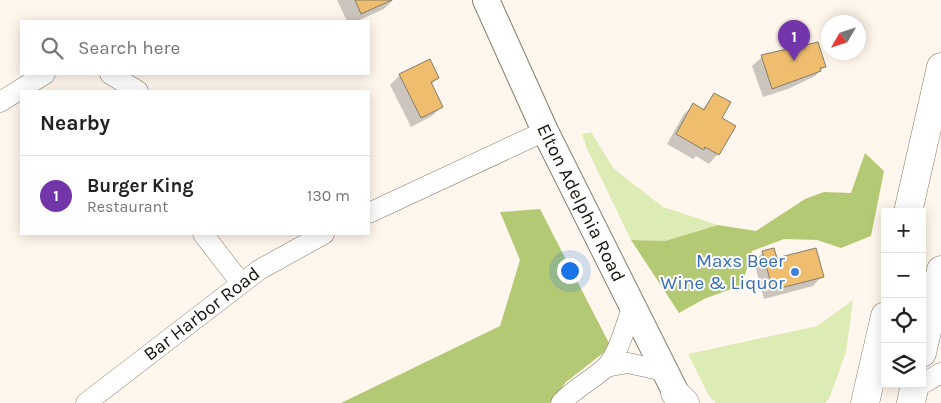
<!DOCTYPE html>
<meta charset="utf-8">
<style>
body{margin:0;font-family:Karla,sans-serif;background:#f6f6f6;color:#222}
.controls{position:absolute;right:15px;bottom:15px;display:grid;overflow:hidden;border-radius:0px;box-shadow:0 2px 12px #0003}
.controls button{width:45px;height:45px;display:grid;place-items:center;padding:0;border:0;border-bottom:1px solid #e0e0e0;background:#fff;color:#222;font:25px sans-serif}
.compass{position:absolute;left:821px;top:15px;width:45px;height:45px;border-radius:50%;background:#fff;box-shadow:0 2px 12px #0003;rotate:231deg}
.you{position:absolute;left:569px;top:270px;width:18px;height:18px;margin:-12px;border:4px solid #fff;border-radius:50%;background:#1a73e8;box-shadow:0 0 0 8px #1a73e833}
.badge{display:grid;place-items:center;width:32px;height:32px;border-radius:50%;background:#7335aa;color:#fff;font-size:16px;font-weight:700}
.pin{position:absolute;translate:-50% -41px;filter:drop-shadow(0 1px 2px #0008)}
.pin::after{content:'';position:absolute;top:26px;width:18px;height:15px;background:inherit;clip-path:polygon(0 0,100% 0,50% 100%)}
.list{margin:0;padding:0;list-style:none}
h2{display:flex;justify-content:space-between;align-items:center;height:65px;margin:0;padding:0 20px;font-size:21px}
h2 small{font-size:16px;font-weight:400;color:#767676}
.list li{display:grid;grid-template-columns:32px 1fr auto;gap:15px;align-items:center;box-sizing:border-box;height:80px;padding:0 20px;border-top:1px solid #e0e0e0}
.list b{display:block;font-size:19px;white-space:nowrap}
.list p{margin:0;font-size:16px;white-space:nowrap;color:#767676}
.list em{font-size:16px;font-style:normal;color:#767676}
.icon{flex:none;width:28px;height:28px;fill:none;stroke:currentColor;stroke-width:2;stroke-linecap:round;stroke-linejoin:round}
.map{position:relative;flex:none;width:941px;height:403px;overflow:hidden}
.search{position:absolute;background:#fff;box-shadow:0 2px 12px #0003;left:20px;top:20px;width:350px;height:55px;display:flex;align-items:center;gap:12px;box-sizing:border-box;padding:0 18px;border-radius:0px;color:#767676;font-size:19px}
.panel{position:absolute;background:#fff;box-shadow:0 2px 12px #0003;left:20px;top:90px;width:350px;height:145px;border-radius:0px}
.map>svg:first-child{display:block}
.green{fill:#ddebb5}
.forest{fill:#b4c974}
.shadow{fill:#0003}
.building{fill:#eebd6e;stroke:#877c6c}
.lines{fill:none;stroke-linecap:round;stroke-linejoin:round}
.minor-casing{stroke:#867b6b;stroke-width:21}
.major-casing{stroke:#867b6b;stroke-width:28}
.highway-casing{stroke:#867b6b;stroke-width:29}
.minor{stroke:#fff;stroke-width:20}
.major{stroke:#fff;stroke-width:26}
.highway{stroke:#fff;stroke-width:28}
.shop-dot{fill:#3f7fe0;stroke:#fff;stroke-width:2}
.labels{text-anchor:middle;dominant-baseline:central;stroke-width:4;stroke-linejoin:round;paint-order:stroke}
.street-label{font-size:19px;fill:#16120c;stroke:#fff}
.shop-label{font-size:19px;fill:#366cbe;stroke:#fff;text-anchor:end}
</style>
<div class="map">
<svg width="941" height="403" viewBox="0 0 941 403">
<rect width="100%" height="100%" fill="#fff7ed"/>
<g class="green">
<path d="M 591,132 L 614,169 L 663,207 L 718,225 L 665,241 L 631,240 L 587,149 L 582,134 Z"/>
<path d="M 853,300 L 846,352 L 829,399 L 825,403 L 716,403 L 709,396 L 688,354 L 817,326 Z"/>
</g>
<g class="forest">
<path d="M 865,153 L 884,171 L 871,236 L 841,248 L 817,240 L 784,239 L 752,251 L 742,285 L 704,299 L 679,313 L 631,240 L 665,241 L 718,225 L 756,231 L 805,199 L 824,192 L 851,193 Z"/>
<path d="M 540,209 L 611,347 L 566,382 L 550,403 L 341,403 L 500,326 L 520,260 L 500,212 Z"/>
</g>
<g class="shadow">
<path d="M 337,0 L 393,0 L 384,9 L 357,21 L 347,21 Z"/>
<path d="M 762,57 L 825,66 L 815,76 L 788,89 L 763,97 L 752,66 Z"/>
<path d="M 400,75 L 438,78 L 431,85 L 442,107 L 432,116 L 411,127 L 390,85 Z"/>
<path d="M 714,94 L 721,118 L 718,154 L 709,164 L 696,156 L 693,159 L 667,144 L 684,114 L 694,105 L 702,110 Z"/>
<path d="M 763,252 L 776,260 L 822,276 L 813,286 L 764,299 L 754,262 Z"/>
</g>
<g class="building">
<path d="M 355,0 L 392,0 L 361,14 Z"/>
<path d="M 818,42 L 826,67 L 820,68 L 821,71 L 772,89 L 761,55 Z"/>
<path d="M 430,59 L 439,78 L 431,82 L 443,107 L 421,118 L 399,74 Z"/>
<path d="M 714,93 L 731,102 L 722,118 L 736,126 L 719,155 L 705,147 L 704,150 L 676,134 L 693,103 L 704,110 Z"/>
<path d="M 774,248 L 777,258 L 816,248 L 824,277 L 773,290 L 762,251 Z"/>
</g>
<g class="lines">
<defs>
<g id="minor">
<path d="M 110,74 L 138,91"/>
<path d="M 0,102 L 45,74"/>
<path d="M 369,213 L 545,131"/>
<path d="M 203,234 L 241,283"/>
<path d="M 606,367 L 628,363 L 664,371"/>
<path d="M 922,384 L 941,373"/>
<path id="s1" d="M 86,403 L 259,270 L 324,234"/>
<path d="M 561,403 C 574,389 590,381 604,369 C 619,355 625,326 632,308"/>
</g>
<g id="major">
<path id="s2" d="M 486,0 L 545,131 L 681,403"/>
</g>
<g id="highway">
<path d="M 908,212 L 941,67"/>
<path d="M 922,353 L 941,270"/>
<path d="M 675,393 L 685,403"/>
<path d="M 865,403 L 885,316"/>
<path d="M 911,403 L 915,384"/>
</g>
</defs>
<use href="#minor" class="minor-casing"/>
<use href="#major" class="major-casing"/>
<use href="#highway" class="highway-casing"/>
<use href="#minor" class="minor"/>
<use href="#major" class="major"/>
<use href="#highway" class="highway"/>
</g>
<circle class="shop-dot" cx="795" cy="272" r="5"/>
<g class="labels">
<g class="street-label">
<text stroke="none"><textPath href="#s2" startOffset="224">Elton Adelphia Road</textPath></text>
<text stroke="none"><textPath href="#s1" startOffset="146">Bar Harbor Road</textPath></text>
</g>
<g class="shop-label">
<text x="785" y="261">Maxs Beer<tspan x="785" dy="22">Wine &amp; Liquor</tspan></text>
</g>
</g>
</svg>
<div class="controls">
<button>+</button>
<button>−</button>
<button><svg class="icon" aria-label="locate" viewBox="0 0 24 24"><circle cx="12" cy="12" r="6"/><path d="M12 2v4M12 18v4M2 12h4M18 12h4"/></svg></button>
<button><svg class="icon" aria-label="layers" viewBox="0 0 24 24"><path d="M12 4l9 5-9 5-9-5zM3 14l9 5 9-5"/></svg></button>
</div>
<svg class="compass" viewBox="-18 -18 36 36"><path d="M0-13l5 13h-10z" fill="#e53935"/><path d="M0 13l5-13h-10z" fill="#767676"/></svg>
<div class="you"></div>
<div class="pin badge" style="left:794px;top:61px">1</div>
<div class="search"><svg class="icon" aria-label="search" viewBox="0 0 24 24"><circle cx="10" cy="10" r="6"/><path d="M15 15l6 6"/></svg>Search here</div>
<section class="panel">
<h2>Nearby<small></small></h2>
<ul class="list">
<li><span class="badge">1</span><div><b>Burger King</b><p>Restaurant</p></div><em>130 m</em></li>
</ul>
</section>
</div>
